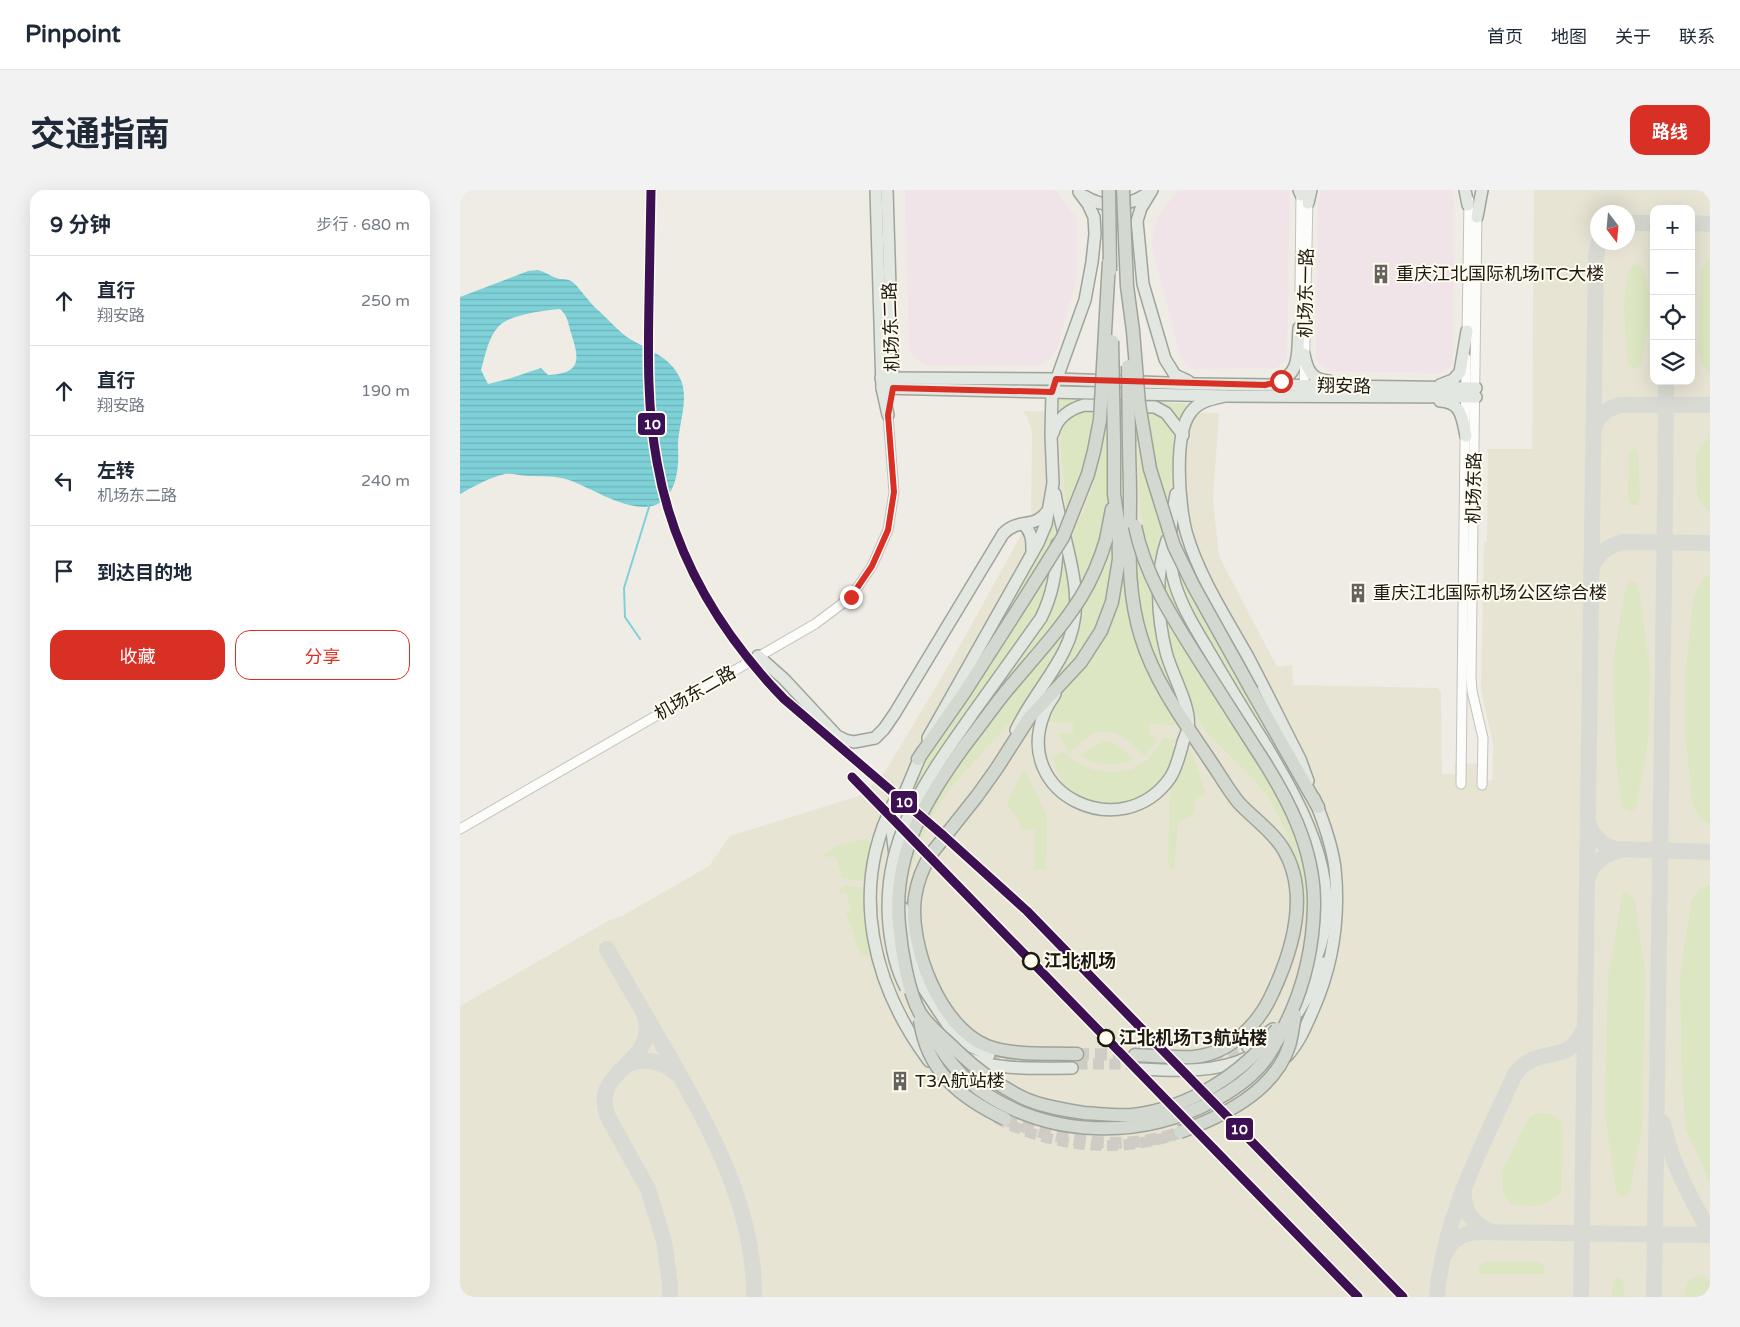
<!DOCTYPE html>
<html lang="zh">
<meta charset="utf-8">
<style>
body{margin:0;font-family:"Varela Round","Noto Sans SC",sans-serif;background:#f2f2f3;color:#1f2937}
.controls{position:absolute;right:15px;top:15px;display:grid;overflow:hidden;border-radius:10px;box-shadow:0 5px 20px #0002}
.controls button{width:45px;height:45px;display:grid;place-items:center;padding:0;border:0;border-bottom:1px solid #e0e1e3;background:#fff;color:#1f2937;font:25px sans-serif}
.compass{position:absolute;left:1130px;top:15px;width:45px;height:45px;border-radius:50%;background:#fff;box-shadow:0 5px 20px #0002;rotate:164deg}
.stop{position:absolute;width:15px;height:15px;margin:-11px;border:4px solid #d93025;border-radius:50%;background:#fff}
.stop.end{background:#d93025;border-color:#fff;box-shadow:0 1px 5px #0008}
.list{margin:0;padding:0;list-style:none}
h2{display:flex;justify-content:space-between;align-items:center;height:65px;margin:0;padding:0 20px;font-size:21px}
h2 small{font-size:16px;font-weight:400;color:#747a83}
.list li{display:grid;grid-template-columns:32px 1fr auto;gap:15px;align-items:center;box-sizing:border-box;height:90px;padding:0 20px;border-top:1px solid #e0e1e3}
.list b{display:block;font-size:19px;white-space:nowrap}
.list p{margin:0;font-size:16px;white-space:nowrap;color:#747a83}
.list em{font-size:16px;font-style:normal;color:#747a83}
.actions{display:flex;gap:10px;padding:15px 20px}
.actions a{flex:1;padding:11px 0;border:1px solid #d93025;border-radius:15px;text-align:center;font-size:18px;color:#d93025}
.actions .main{background:#d93025;color:#fff}
.icon{flex:none;width:28px;height:28px;fill:none;stroke:currentColor;stroke-width:2;stroke-linecap:round;stroke-linejoin:round}
.map{position:relative;flex:none;width:1250px;height:1107px;overflow:hidden;border-radius:15px}
header{display:flex;align-items:center;gap:30px;box-sizing:border-box;height:70px;padding:0 25px;background:#fff;border-bottom:1px solid #e0e1e3}
header strong{font-size:24px}
nav{display:flex;gap:28px;margin-inline-start:auto;font-size:18px}
.intro{display:flex;align-items:center;justify-content:space-between;box-sizing:border-box;height:120px;padding:0 30px}
h1{margin:0;font-size:35px}
.button{padding:12px 22px;border-radius:15px;background:#d93025;color:#fff;font-size:18px;font-weight:700}
main{display:flex;gap:30px;padding:0 30px}
aside{flex:1;background:#fff;border-radius:15px;box-shadow:0 5px 20px #0002}
.map>svg:first-child{display:block}
.commercial{fill:#f1e4e8}
.built{fill:#e8e4d4;fill-rule:evenodd}
.grass{fill:#dce6c2}
.water{fill:url(#water-rules);fill-rule:evenodd}
.lines{fill:none;stroke-linecap:round;stroke-linejoin:round}
.stream{stroke:#7fd1d8;stroke-width:2}
.taxiway{stroke:#dadad4;stroke-width:16}
.major-tunnel{stroke:#ceccc5;stroke-width:11;stroke-dasharray:11 5.5;stroke-linecap:butt}
.highway-tunnel{stroke:#ceccc5;stroke-width:12;stroke-dasharray:12 6;stroke-linecap:butt}
.minor-casing{stroke:#c4c2bc;stroke-width:11}
.major-casing{stroke:#9fa49a;stroke-width:14}
.highway-casing{stroke:#9fa49a;stroke-width:15}
.minor{stroke:#fcfcfb;stroke-width:9}
.major{stroke:#e3e7e2;stroke-width:11}
.highway{stroke:#d3d8d1;stroke-width:12}
.major-bridge-casing{stroke:#9fa49a;stroke-width:14;stroke-linecap:butt}
.highway-bridge-casing{stroke:#9fa49a;stroke-width:15;stroke-linecap:butt}
.major-bridge{stroke:#e3e7e2;stroke-width:11}
.highway-bridge{stroke:#d3d8d1;stroke-width:12}
.metro-1-casing{stroke:#fffcef;stroke-width:12}
.metro-1{stroke:#3c1053;stroke-width:9}
.route{stroke:#d93025;stroke-width:6}
.stop-dot{fill:#fffcef;stroke:#1b1914;stroke-width:2.5}
.labels{text-anchor:middle;dominant-baseline:central;stroke-width:4;stroke-linejoin:round;paint-order:stroke}
.poi-label{font-size:18px;fill:#1b1914;stroke:#fffcef;text-anchor:start}
.street-label{font-size:18px;fill:#1b1914;stroke:#fffcef}
.stop-label{font-size:18px;font-weight:bold;fill:#1b1914;stroke:#fffcef;text-anchor:start}
.line-badge{stroke:#fffcef;stroke-width:2}
.badge-label{font-size:14px;text-anchor:middle;font-weight:bold;fill:#fff}
</style>
<header>
<strong>Pinpoint</strong>
<nav><a>首页</a><a>地图</a><a>关于</a><a>联系</a></nav>
</header>
<div class="intro"><h1>交通指南</h1><a class="button">路线</a></div>
<main>
<aside>
<h2>9 分钟<small>步行 · 680 m</small></h2>
<ul class="list">
<li><svg class="icon" aria-label="ahead" viewBox="0 0 24 24"><path d="M12 20V5M6 11l6-6 6 6"/></svg><div><b>直行</b><p>翔安路</p></div><em>250 m</em></li>
<li><svg class="icon" aria-label="ahead" viewBox="0 0 24 24"><path d="M12 20V5M6 11l6-6 6 6"/></svg><div><b>直行</b><p>翔安路</p></div><em>190 m</em></li>
<li><svg class="icon" aria-label="left" viewBox="0 0 24 24"><path d="M17 20v-9H6M10 6l-5 5 5 5"/></svg><div><b>左转</b><p>机场东二路</p></div><em>240 m</em></li>
<li><svg class="icon" aria-label="arrive" viewBox="0 0 24 24"><path d="M6 21V4h12l-3 4 3 4H6"/></svg><div><b>到达目的地</b></div></li>
</ul>
<div class="actions"><a class="main">收藏</a><a>分享</a></div>
</aside>
<div class="map">
<svg width="1250" height="1107" viewBox="0 0 1250 1107">
<defs>
<pattern id="water-rules" width="6" height="5" patternUnits="userSpaceOnUse" patternTransform="scale(1.25)"><rect width="6" height="5" fill="#7fd1d8"/><path d="M0 2.5h6" fill="none" stroke="#6db3b8"/></pattern>
</defs>
<rect width="100%" height="100%" fill="#eeece4"/>
<g class="commercial">
<path d="M 445,0 L 595,0 L 617,29 L 617,87 L 597,159 L 590,169 L 578,176 L 463,175 L 449,160 Z"/>
<path d="M 718,0 L 830,0 L 827,168 L 817,178 L 732,179 L 721,168 L 693,61 L 692,49 L 697,28 Z"/>
<path d="M 861,0 L 991,0 L 994,9 L 993,174 L 983,183 L 867,181 L 856,170 L 858,11 Z"/>
</g>
<path class="built" d="M 1074,0 L 1250,0 L 1250,1107 L 0,1107 L 0,816 L 148,731 L 162,726 L 249,676 L 270,646 L 402,605 L 425,582 L 493,468 L 571,327 L 572,242 L 568,229 L 563,221 L 759,223 L 753,310 L 759,366 L 817,477 L 832,475 L 833,495 L 978,498 L 981,503 L 982,584 L 995,584 L 995,573 L 1028,574 L 1028,590 L 1032,591 L 1033,554 L 1021,501 L 1024,352 L 1027,352 L 1028,259 L 1072,259 ZM 1194,19 L 1231,19 L 1231,191 L 1194,191 ZM 1138,22 L 1168,22 L 1168,52 L 1138,52 Z"/>
<g class="grass">
<path d="M 1250,68 L 1250,184 L 1242,175 L 1238,162 L 1241,83 L 1245,73 Z"/>
<path d="M 1173,74 L 1181,76 C 1196,101 1187,143 1182,170 L 1180,176 L 1174,179 L 1168,174 C 1166,149 1159,95 1173,74 Z"/>
<path d="M 599,208 L 722,213 L 730,214 L 723,223 L 720,231 L 710,221 L 627,211 L 616,211 L 599,223 Z"/>
<path d="M 625,219 L 637,219 L 628,266 L 607,327 L 600,246 C 605,232 612,225 625,219 Z"/>
<path d="M 677,220 C 689,220 704,226 710,237 C 721,257 700,352 695,378 C 675,334 679,269 677,220 Z"/>
<path d="M 647,233 L 649,309 L 637,363 L 620,399 L 610,346 L 623,323 L 633,293 Z"/>
<path d="M 1250,247 L 1250,321 L 1241,314 L 1237,305 L 1236,267 L 1240,257 Z"/>
<path d="M 1174,258 L 1178,262 L 1180,307 L 1178,315 L 1171,315 L 1168,308 L 1169,262 Z"/>
<path d="M 594,330 L 595,372 L 584,417 L 543,490 C 565,462 588,434 598,400 C 601,388 601,373 602,361 C 606,377 611,393 611,409 C 612,488 528,548 485,606 C 469,628 461,653 451,678 C 446,671 436,661 436,652 C 432,610 504,515 529,478 C 547,451 564,422 582,394 L 575,384 L 498,504 L 570,379 Z"/>
<path d="M 655,347 L 655,387 L 631,454 L 580,508 L 611,458 L 618,440 L 621,418 L 645,380 Z"/>
<path d="M 723,348 L 736,382 L 725,396 L 809,547 L 758,468 L 722,406 L 715,372 Z"/>
<path d="M 674,355 L 682,381 L 693,407 L 698,452 L 723,519 C 702,484 682,447 677,405 C 675,389 675,372 674,355 Z"/>
<path d="M 707,364 L 708,388 L 712,405 L 725,432 L 702,396 Z"/>
<path d="M 664,380 L 669,407 L 713,521 L 716,535 L 690,534 L 689,545 L 697,548 L 693,557 L 684,566 C 657,537 639,531 610,563 L 598,544 L 613,543 L 613,533 L 585,532 L 594,512 L 631,469 L 648,443 L 659,409 Z"/>
<path d="M 1250,384 L 1250,634 C 1240,629 1236,623 1232,612 L 1225,539 L 1226,480 L 1233,412 L 1237,399 L 1242,390 Z"/>
<path d="M 1168,391 L 1176,392 L 1179,401 L 1190,481 L 1188,549 L 1176,618 L 1170,622 L 1162,618 L 1156,570 L 1153,473 L 1165,402 Z"/>
<path d="M 703,422 L 813,594 L 842,659 L 850,702 L 847,733 C 843,696 828,633 805,603 C 784,576 754,556 736,527 C 717,495 709,457 703,422 Z"/>
<path d="M 703,548 L 718,549 L 719,552 L 713,552 L 713,559 L 718,561 C 712,576 706,588 694,600 C 690,603 685,605 680,607 C 657,618 624,619 606,597 C 599,588 596,577 592,566 L 604,561 C 621,581 656,589 680,575 C 690,569 697,558 703,548 Z"/>
<path d="M 645,551 C 656,551 666,561 673,570 C 656,577 637,576 621,566 L 627,560 Z"/>
<path d="M 727,555 L 734,569 L 746,603 L 736,609 C 731,625 738,626 718,631 L 714,680 L 710,678 L 708,674 L 710,600 L 720,582 Z"/>
<path d="M 564,578 L 587,626 L 586,680 L 574,680 L 575,640 L 560,639 L 559,630 L 547,614 Z"/>
<path d="M 406,649 L 412,654 L 407,684 L 405,690 L 401,691 L 383,688 L 375,665 L 362,668 C 372,653 389,653 406,649 Z"/>
<path d="M 1250,694 L 1250,993 L 1226,939 L 1222,890 L 1220,787 L 1231,713 L 1239,699 Z"/>
<path d="M 385,696 L 401,697 L 403,700 L 411,765 L 401,767 L 386,722 L 391,720 L 386,702 L 381,704 L 379,699 Z"/>
<path d="M 1163,701 L 1170,704 L 1175,711 L 1185,783 L 1182,937 L 1170,1001 L 1164,1007 L 1157,1004 L 1145,925 L 1148,787 Z"/>
<path d="M 1075,923 L 1091,924 L 1101,931 L 1103,943 L 1101,1002 C 1084,1018 1073,1018 1051,1014 L 1043,1003 L 1042,982 L 1066,932 Z"/>
<path d="M 1028,1071 L 1078,1072 L 1084,1076 L 1085,1084 L 1018,1084 L 1020,1075 Z"/>
<path d="M 1241,1086 L 1250,1091 L 1250,1107 L 1224,1107 C 1226,1095 1228,1087 1241,1086 Z"/>
<path d="M 1158,1087 L 1163,1090 L 1165,1107 L 1151,1107 L 1154,1089 Z"/>
</g>
<path class="water" d="M 78,80 C 86,82 92,87 99,89 C 103,89 107,89 111,91 C 117,94 131,115 139,121 C 149,130 159,142 170,149 C 189,160 210,167 220,188 C 230,208 218,235 218,256 C 219,274 218,300 201,312 C 178,329 132,298 109,290 C 95,285 82,287 68,286 C 60,286 52,283 45,284 C 30,287 13,297 0,304 L 0,107 L 68,81 ZM 100,119 C 108,126 108,133 111,143 C 120,170 121,183 88,185 L 81,178 L 48,189 L 28,194 L 21,180 C 25,166 28,148 38,137 C 49,124 83,121 100,119 Z"/>
<g class="lines">
<path class="stream" d="M 180,449 L 165,427 L 164,398 L 189,317 L 188,316"/>
<g class="taxiway">
<path d="M 1168,33 L 1194,33"/>
<path d="M 1231,33 L 1250,34"/>
<path d="M 1134,239 C 1137,225 1147,219 1160,215 L 1250,215"/>
<path d="M 1131,380 C 1137,364 1147,356 1163,352 L 1250,353"/>
<path d="M 1128,632 C 1132,645 1142,655 1155,659 L 1250,662"/>
<path d="M 1127,689 C 1133,672 1144,664 1161,660"/>
<path d="M 147,759 C 168,795 189,832 210,868 C 252,942 295,1020 294,1107"/>
<path d="M 185,826 C 198,877 129,877 148,927 L 188,999 L 204,1051 L 210,1094 L 210,1107"/>
<path d="M 166,875 C 184,867 203,871 217,884"/>
<path d="M 1203,933 C 1211,973 1231,1008 1250,1043"/>
<path d="M 1004,1000 C 1002,1020 1013,1035 1032,1042"/>
<path d="M 985,1064 C 990,1051 1002,1044 1015,1042 L 1250,1045"/>
<path d="M 977,1107 C 983,1028 1022,957 1054,886 C 1076,852 1108,878 1124,839"/>
<path d="M 1121,1107 L 1136,67 L 1139,52"/>
<path d="M 1194,1107 L 1205,320 L 1206,191"/>
</g>
<g class="major-tunnel">
<path d="M 529,865 L 561,873 L 569,873"/>
<path d="M 600,874 L 694,874"/>
<path d="M 720,875 C 744,875 766,866 788,857"/>
<path d="M 536,928 C 595,959 665,965 728,940"/>
</g>
<g class="highway-tunnel">
<path d="M 617,864 L 675,865"/>
<path d="M 545,929 C 596,952 666,962 720,942"/>
</g>
<defs>
<g id="minor">
<path d="M 1017,21 L 1011,487 L 1012,501 L 1023,548 L 1022,595"/>
<path d="M 840,102 L 841,0"/>
<path d="M 1007,147 L 1009,10"/>
<path d="M 844,202 L 848,7"/>
<path d="M 1001,594 L 1006,168"/>
<path d="M 0,639 L 355,434 L 391,407 L 412,376 L 428,340 L 434,302 L 428,225"/>
</g>
<g id="major">
<path d="M 416,0 L 422,198 L 428,225"/>
<path d="M 427,0 L 433,196"/>
<path d="M 692,0 L 681,18 L 677,31 L 683,94 L 705,169 L 715,185 L 728,191"/>
<path d="M 839,0 L 841,5"/>
<path d="M 1005,0 L 1008,15"/>
<path d="M 624,6 C 645,19 668,17 688,3"/>
<path d="M 848,13 L 851,0"/>
<path d="M 1017,27 L 1022,0"/>
<path d="M 844,164 C 847,179 851,190 869,191"/>
<path d="M 421,188 L 596,189 L 736,194 L 1016,198"/>
<path d="M 816,192 C 842,185 837,160 839,138"/>
<path d="M 980,195 L 993,190 L 1000,182 L 1007,141"/>
<path d="M 422,198 L 765,206 L 1016,207"/>
<path d="M 765,206 C 752,209 739,211 731,222 C 713,244 719,318 727,345 C 740,388 766,428 788,467 C 806,501 823,536 840,569 L 848,591"/>
<path d="M 980,211 C 1002,212 1002,228 1006,246"/>
<path d="M 593,243 C 597,228 610,219 624,215 L 695,217 L 706,223 L 723,245"/>
<path d="M 716,304 C 711,333 706,365 715,394 C 722,417 735,438 747,458 C 765,489 783,519 802,549 C 845,620 895,707 846,788"/>
<path d="M 563,334 C 572,342 572,350 572,361"/>
<path d="M 298,466 L 324,489 L 377,546 L 385,550 L 394,552 L 415,548 L 424,539 L 435,523 L 543,344 C 558,327 576,340 588,320"/>
<path d="M 595,504 C 591,511 586,517 584,524 C 552,605 662,656 710,588 C 716,579 719,567 722,556 C 723,550 727,544 728,538 C 732,518 711,483 706,462 C 697,426 695,385 707,350"/>
<path d="M 511,526 L 581,428 C 593,404 597,381 597,354"/>
<path d="M 556,540 C 569,512 590,489 604,461 C 631,410 604,357 595,304"/>
<path d="M 468,548 L 578,353 L 586,334 L 593,293 L 591,245 L 592,202 L 625,110 L 632,72 L 635,44 L 634,27 L 628,14 L 619,2"/>
<path d="M 433,614 C 389,701 413,796 469,871"/>
<path d="M 435,666 L 432,641 L 434,629 L 462,562"/>
<path d="M 443,718 L 454,771 L 464,799 L 498,850 L 529,865"/>
<path d="M 832,832 L 856,792 L 863,773"/>
<path d="M 788,857 L 813,839"/>
<path d="M 827,866 C 839,853 846,836 853,820 C 873,775 880,727 875,678 C 872,655 863,630 854,608"/>
<path d="M 505,867 C 538,881 577,878 612,878"/>
<path d="M 681,879 C 716,881 757,883 789,867"/>
</g>
<g id="highway">
<path d="M 669,251 C 669,269 670,288 670,306 C 670,355 666,398 681,447 C 695,493 725,533 751,572 C 760,585 769,601 779,613 C 793,628 811,640 822,657 C 850,701 833,759 813,802 C 799,834 770,864 733,867 C 714,868 694,866 675,865"/>
<path d="M 646,350 L 652,319"/>
<path d="M 792,501 L 858,617"/>
<path d="M 458,569 L 504,503 L 563,411"/>
<path d="M 617,864 C 589,863 553,866 527,856 C 480,838 448,754 455,707 C 457,693 463,677 471,664 L 517,606 L 537,578 L 569,528 L 621,472 L 641,441 L 652,412 L 659,369 L 658,331 L 654,304 L 654,251"/>
</g>
</defs>
<use href="#minor" class="minor-casing"/>
<use href="#major" class="major-casing"/>
<use href="#highway" class="highway-casing"/>
<use href="#minor" class="minor"/>
<use href="#major" class="major"/>
<use href="#highway" class="highway"/>
<defs>
<path id="major-bridge" d="M 446,798 C 436,779 431,756 429,735 C 421,651 465,591 511,526"/>
<g id="highway-bridge">
<path d="M 649,0 L 650,81"/>
<path d="M 663,0 L 667,96 L 673,141 L 679,214 L 690,279 L 714,356 L 733,395 L 792,501"/>
<path d="M 652,151 L 654,251"/>
<path d="M 668,176 L 669,251"/>
<path d="M 646,350 C 640,370 632,389 621,407 C 599,442 569,473 543,505 C 531,520 520,536 508,551 C 467,606 432,663 439,735 C 441,759 448,802 460,823 C 468,836 486,850 497,861 C 518,881 541,898 568,910 C 585,917 605,920 624,923 C 640,924 656,926 672,925 C 728,919 783,884 817,839"/>
<path d="M 563,411 L 603,347 L 628,284 L 634,261 L 640,230 L 649,72"/>
<path d="M 462,826 C 478,856 492,880 520,900 C 589,948 680,950 753,911 C 770,902 788,890 801,875 C 810,865 816,853 822,841 C 843,802 853,761 854,716 C 855,658 827,606 796,559 C 777,529 758,500 739,470 C 712,427 685,386 675,336"/>
<path d="M 460,830 C 467,882 501,908 545,929"/>
<path d="M 720,942 C 761,927 814,902 829,856 C 832,846 833,835 835,825"/>
</g>
</defs>
<use href="#major-bridge" class="major-bridge-casing"/>
<use href="#highway-bridge" class="highway-bridge-casing"/>
<use href="#major-bridge" class="major-bridge"/>
<use href="#highway-bridge" class="highway-bridge"/>
<defs>
<g id="metro-1">
<path d="M 191,0 C 190,37 190,73 189,110 C 188,164 187,219 197,272 C 213,365 259,442 324,509 L 484,646 L 567,721 L 943,1107"/>
<path d="M 392,587 L 898,1107"/>
</g>
</defs>
<use href="#metro-1" class="metro-1-casing"/>
<use href="#metro-1" class="metro-1"/>
</g>
<g class="lines">
<path class="route" d="M 391,407 L 412,376 L 428,340 L 434,302 L 428,225 L 433,198 L 592,202 L 596,189 L 805,195 L 821,191"/>
</g>
<defs>
<symbol id="building-bare" viewBox="-9 -9 18 18"><path d="M-4-6H4V6H1V3H-1V6H-4ZM-2.5-4.3h1.7v1.8h-1.7ZM.8-4.3h1.7v1.8H.8ZM-2.5-1h1.7V.8h-1.7ZM.8-1h1.7V.8H.8Z" fill="#65635d" stroke="#fffcef" stroke-width="2.5" paint-order="stroke"/></symbol>
</defs>
<g fill-rule="evenodd">
<use href="#building-bare" x="907" y="70" width="28" height="28"/>
<use href="#building-bare" x="884" y="389" width="28" height="28"/>
<use href="#building-bare" x="426" y="877" width="28" height="28"/>
</g>
<g class="stop-dot">
<circle cx="571" cy="771" r="8"/>
<circle cx="646" cy="848" r="8"/>
</g>
<g class="labels">
<g class="poi-label">
<text x="936" y="84">重庆江北国际机场ITC大楼</text>
<text x="913" y="403">重庆江北国际机场公区综合楼</text>
<text x="455" y="891">T3A航站楼</text>
</g>
<g class="street-label">
<text transform="translate(846 103) rotate(-89)">机场东一路</text>
<text transform="translate(431 137) rotate(-92)">机场东二路</text>
<text transform="translate(884 196) rotate(1)">翔安路</text>
<text transform="translate(1014 298) rotate(-89)">机场东路</text>
<text transform="translate(235 503) rotate(-30)">机场东二路</text>
</g>
<g class="stop-label">
<text x="584" y="771">江北机场</text>
<text x="659" y="848">江北机场T3航站楼</text>
</g>
</g>
<g class="line-badge">
<rect x="177" y="222" width="29" height="24" rx="5" fill="#3c1053"/>
<rect x="430" y="600" width="28" height="24" rx="5" fill="#3c1053"/>
<rect x="765" y="927" width="29" height="24" rx="5" fill="#3c1053"/>
</g>
<g class="badge-label">
<text x="192" y="239">10</text>
<text x="444" y="617">10</text>
<text x="779" y="944">10</text>
</g>
</svg>
<div class="controls">
<button>+</button>
<button>−</button>
<button><svg class="icon" aria-label="locate" viewBox="0 0 24 24"><circle cx="12" cy="12" r="6"/><path d="M12 2v4M12 18v4M2 12h4M18 12h4"/></svg></button>
<button><svg class="icon" aria-label="layers" viewBox="0 0 24 24"><path d="M12 4l9 5-9 5-9-5zM3 14l9 5 9-5"/></svg></button>
</div>
<svg class="compass" viewBox="-18 -18 36 36"><path d="M0-13l5 13h-10z" fill="#e53935"/><path d="M0 13l5-13h-10z" fill="#747a83"/></svg>
<div class="stop" style="left:821px;top:191px"></div>
<div class="stop end" style="left:391px;top:407px"></div>
</div>
</main>
